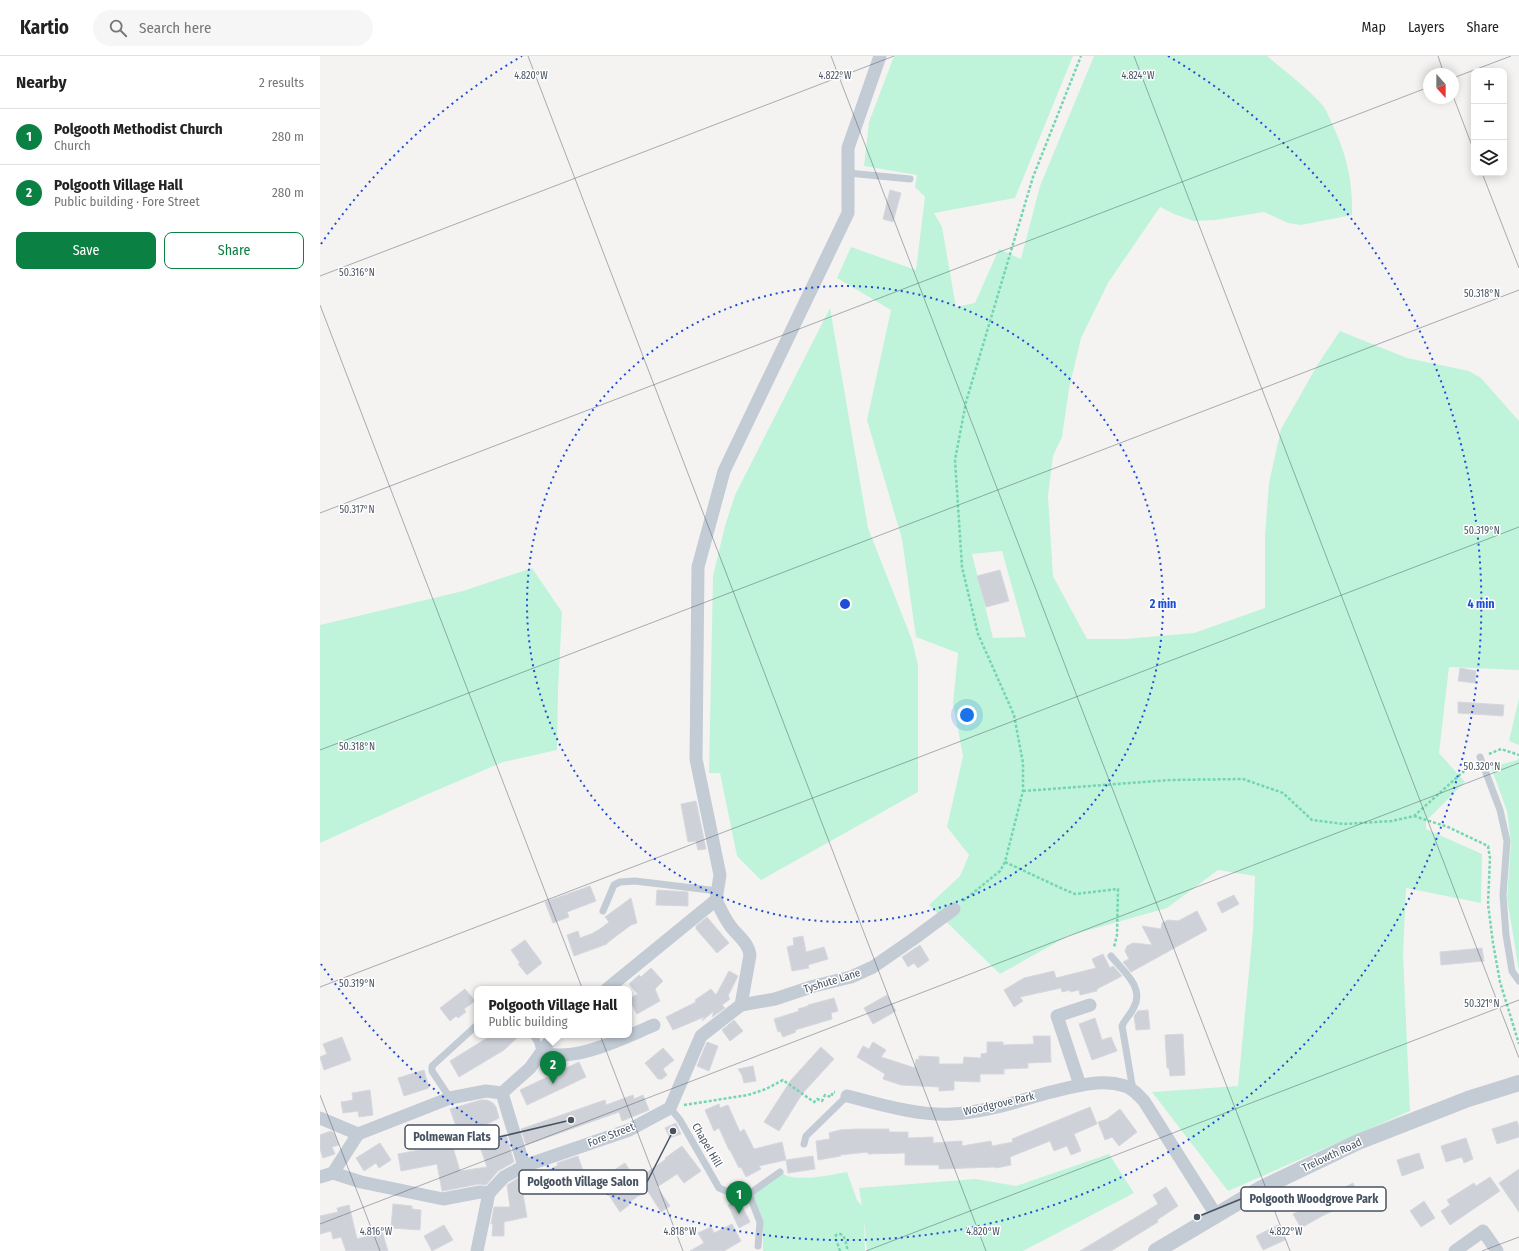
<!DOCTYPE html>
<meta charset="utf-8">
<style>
body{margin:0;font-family:"Fira Sans Condensed",sans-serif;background:#f6f6f6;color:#222}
.controls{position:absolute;right:12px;top:12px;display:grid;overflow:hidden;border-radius:8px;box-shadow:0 2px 10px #0003}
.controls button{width:36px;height:36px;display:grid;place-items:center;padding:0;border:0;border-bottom:1px solid #e0e0e0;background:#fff;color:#222;font:20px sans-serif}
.compass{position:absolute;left:1103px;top:12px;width:36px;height:36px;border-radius:50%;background:#fff;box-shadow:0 2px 10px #0003;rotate:159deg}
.you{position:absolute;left:647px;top:659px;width:14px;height:14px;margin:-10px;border:3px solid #fff;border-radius:50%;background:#1a73e8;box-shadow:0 0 0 6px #1a73e833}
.badge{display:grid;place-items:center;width:26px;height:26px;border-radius:50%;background:#0b8043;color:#fff;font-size:13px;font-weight:700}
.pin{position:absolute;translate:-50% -33px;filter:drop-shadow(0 1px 2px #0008)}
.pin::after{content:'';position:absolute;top:21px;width:14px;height:12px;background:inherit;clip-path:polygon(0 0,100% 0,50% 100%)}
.popup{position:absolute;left:154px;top:930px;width:158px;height:52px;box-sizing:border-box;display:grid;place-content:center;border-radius:8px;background:#fff;filter:drop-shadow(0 1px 3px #0005);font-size:13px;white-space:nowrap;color:#767676}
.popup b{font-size:15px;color:#222}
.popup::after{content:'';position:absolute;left:50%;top:100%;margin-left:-8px;border:8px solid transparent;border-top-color:#fff}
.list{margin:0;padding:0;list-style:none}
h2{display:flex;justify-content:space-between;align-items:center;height:52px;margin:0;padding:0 16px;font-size:17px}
h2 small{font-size:13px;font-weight:400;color:#767676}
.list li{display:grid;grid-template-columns:26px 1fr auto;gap:12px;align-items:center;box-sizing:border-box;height:56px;padding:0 16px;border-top:1px solid #e0e0e0}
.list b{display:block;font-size:15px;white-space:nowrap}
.list p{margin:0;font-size:13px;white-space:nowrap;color:#767676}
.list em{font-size:13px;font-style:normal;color:#767676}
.actions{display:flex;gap:8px;padding:12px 16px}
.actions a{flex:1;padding:9px 0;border:1px solid #0b8043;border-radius:8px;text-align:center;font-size:14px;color:#0b8043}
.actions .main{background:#0b8043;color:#fff}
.icon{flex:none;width:22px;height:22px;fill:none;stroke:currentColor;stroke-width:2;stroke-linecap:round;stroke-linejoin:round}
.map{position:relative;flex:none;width:1199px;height:1195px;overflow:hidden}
header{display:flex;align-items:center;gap:24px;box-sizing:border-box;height:56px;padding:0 20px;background:#fff;border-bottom:1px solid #e0e0e0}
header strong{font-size:19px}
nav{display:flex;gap:22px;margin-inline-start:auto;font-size:14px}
.search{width:280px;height:36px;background:#f6f6f6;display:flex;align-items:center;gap:10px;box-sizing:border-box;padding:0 14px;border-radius:22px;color:#767676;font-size:15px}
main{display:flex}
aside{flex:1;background:#fff}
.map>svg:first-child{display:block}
.green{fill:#bff4da;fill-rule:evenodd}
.building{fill:#ced1d8;stroke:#d6d8de}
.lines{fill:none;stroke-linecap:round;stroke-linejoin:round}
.path{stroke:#73d6b1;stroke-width:2.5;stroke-dasharray:3 2;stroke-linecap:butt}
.service{stroke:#c3cbd5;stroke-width:7}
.minor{stroke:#c3cbd5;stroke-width:13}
.tertiary{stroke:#c3cbd5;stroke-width:16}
.ticks{fill:none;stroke:#485362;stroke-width:1;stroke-opacity:0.45}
.ring{fill:none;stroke:#1d4ed8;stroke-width:2;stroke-dasharray:2 4}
.labels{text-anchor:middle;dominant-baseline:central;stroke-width:3;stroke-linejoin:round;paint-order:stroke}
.street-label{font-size:11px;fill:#485362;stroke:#fff}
.ticks-label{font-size:10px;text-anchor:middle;fill:#485362;stroke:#fff;stroke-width:3;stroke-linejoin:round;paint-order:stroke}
.centre{fill:#1d4ed8;stroke:#fff;stroke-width:2}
.ring-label{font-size:12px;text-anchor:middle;font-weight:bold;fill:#1d4ed8;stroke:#fff;stroke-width:3;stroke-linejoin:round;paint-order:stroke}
.leader{fill:none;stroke:#485362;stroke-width:1.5}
.callout-dot{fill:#485362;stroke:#fff;stroke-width:1.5}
.callout{fill:#fff;stroke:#485362;stroke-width:1.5}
.callout-label{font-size:12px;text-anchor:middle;font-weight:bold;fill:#485362}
</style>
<header>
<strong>Kartio</strong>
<div class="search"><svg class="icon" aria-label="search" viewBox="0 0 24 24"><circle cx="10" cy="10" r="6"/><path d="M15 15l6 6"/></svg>Search here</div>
<nav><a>Map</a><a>Layers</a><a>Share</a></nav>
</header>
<main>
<aside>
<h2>Nearby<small>2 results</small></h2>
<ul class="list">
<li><span class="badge">1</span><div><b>Polgooth Methodist Church</b><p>Church</p></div><em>280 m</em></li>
<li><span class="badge">2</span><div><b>Polgooth Village Hall</b><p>Public building · Fore Street</p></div><em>280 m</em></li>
</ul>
<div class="actions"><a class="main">Save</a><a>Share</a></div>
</aside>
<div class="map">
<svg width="1199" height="1195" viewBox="0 0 1199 1195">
<rect width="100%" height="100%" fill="#f5f3f2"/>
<g class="green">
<path d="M 574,0 L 753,0 L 695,142 L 614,157 L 622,171 L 636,251 L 655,247 L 679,193 L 701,203 L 720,130 L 774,0 L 947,0 C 966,16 988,32 1004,51 C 1008,57 1010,64 1013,70 C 1027,99 1033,127 1032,159 L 981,169 L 968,167 L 944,156 L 895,164 L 874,165 L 854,158 L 840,151 L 788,227 L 761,282 L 749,333 L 742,381 L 733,400 L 728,440 L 733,520 L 767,583 L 805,583 L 874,577 L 945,552 L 945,479 L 949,427 L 961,373 L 998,308 L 1020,275 L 1087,302 L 1149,315 L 1161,322 L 1199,365 L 1199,614 L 1129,611 L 1119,697 L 1145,726 L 1106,765 L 1106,773 L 1162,798 L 1161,847 L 1086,832 L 1083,898 L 1090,1055 L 908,1135 L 832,1036 L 918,1030 L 933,874 L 935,820 L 898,814 L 847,852 L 748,880 L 680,918 L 609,849 L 640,820 L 649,799 L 627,771 L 643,700 L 633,647 L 638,597 L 596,581 L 582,483 L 547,364 L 571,254 L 517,222 L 531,191 L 596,214 L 605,141 L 595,131 L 597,119 L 544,110 L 549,66 ZM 682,495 L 706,581 L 673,582 L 652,498 Z"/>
<path d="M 510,252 L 548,472 L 592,584 L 598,609 L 598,736 L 441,824 L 417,800 L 400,717 L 389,717 L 393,520 L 405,470 L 415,439 Z"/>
<path d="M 212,512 L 242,556 L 238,633 L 237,694 L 183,706 L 101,741 L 0,787 L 0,569 L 143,535 Z"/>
<path d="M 1199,642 L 1199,689 L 1189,685 Z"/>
<path d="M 1199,702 L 1199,915 L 1187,842 L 1191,787 L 1187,755 L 1171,711 L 1197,704 Z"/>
<path d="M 789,1098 L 814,1137 L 703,1195 L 547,1195 L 544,1164 L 545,1195 L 443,1195 L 443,1164 L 433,1139 L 461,1117 C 476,1127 510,1119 527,1116 L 537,1144 L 542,1150 L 539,1132 L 656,1123 L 696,1130 Z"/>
</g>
<g class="building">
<path d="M 570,134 L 581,137 L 573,166 L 563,163 Z"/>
<path d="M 680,514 L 689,545 L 666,551 L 657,520 Z"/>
<path d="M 1140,612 L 1156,615 L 1155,627 L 1138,625 Z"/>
<path d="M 1138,646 L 1184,649 L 1183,660 L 1138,657 Z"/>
<path d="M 376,745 L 386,793 L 378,794 L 376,785 L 368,786 L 361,748 Z"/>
<path d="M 270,830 L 276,845 L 247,856 L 249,861 L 233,867 L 225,846 Z"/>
<path d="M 337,834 L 368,836 L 368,850 L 336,849 Z"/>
<path d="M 914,839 L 919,848 L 902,857 L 897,847 Z"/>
<path d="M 311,842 L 317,867 L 311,869 L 287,887 L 287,888 L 254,900 L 247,879 L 258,875 L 260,882 L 271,878 L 280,873 L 289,866 L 285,861 Z"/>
<path d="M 877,855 L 887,874 L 811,916 L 803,906 L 809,903 L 805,895 L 807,890 L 813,887 L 832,889 L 822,870 L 841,873 L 842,867 L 848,864 L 858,865 Z"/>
<path d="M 387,861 L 409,887 L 397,897 L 376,873 L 376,870 Z"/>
<path d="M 483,880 L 486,896 L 504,891 L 508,903 L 488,909 L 489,912 L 472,915 L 467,891 L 474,889 L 473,882 Z"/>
<path d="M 205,884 L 222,907 L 207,919 L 198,908 L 200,907 L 191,894 Z"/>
<path d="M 600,889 L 609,904 L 598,912 L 594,907 L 588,911 L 582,901 Z"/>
<path d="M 1162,892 L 1164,905 L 1121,909 L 1120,896 Z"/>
<path d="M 783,898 L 790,912 L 793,910 L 802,920 L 777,933 L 777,935 L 760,939 L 759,934 L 750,936 L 750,934 L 742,936 L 741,932 L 700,941 L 703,945 L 694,951 L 684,934 L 704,922 L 734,915 L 736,922 L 776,912 L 772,903 Z"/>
<path d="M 331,912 L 343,925 L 335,933 L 340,945 L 317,958 L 309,943 L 318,938 L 309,928 L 319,919 L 321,921 Z"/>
<path d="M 409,915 L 418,920 L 408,940 L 410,943 L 402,949 L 405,952 L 392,961 L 394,955 L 382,965 L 384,961 L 353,974 L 346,961 L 376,946 L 375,944 L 391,933 L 396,939 Z"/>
<path d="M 145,933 L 155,945 L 144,953 L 146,956 L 138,962 L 136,960 L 130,965 L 120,952 Z"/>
<path d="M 567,939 L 576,955 L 553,968 L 544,952 Z"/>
<path d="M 514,942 L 518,955 L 511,957 L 512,963 L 475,974 L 476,976 L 463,981 L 460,975 L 458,976 L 454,963 L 479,955 L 478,953 L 488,950 L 488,949 Z"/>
<path d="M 828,954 L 830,973 L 816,974 L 814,960 L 818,955 Z"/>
<path d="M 775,962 L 782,984 L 791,981 L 797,995 L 772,1004 L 759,968 Z"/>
<path d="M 414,964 L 423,975 L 410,985 L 402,974 Z"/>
<path d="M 863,978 L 865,1019 L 850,1020 L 849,1012 L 847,1012 L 845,979 Z"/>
<path d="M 172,979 L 200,979 L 184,994 L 139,1021 L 130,1005 Z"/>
<path d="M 713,980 L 730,980 L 731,1006 L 708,1007 L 708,1012 L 684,1013 L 684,1018 L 660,1018 L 660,1026 L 634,1025 L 634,1034 L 619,1035 L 619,1031 L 581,1029 L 563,1023 L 565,1018 L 537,1001 L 543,990 L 549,993 L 553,986 L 566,994 L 561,1001 L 595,1012 L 596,1003 L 599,1004 L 599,1000 L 619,1001 L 619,1008 L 643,1008 L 644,1001 L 661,1002 L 661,998 L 667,997 L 667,986 L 683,986 L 683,989 L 714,988 Z"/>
<path d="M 22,981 L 31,1004 L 4,1014 L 0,1001 L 7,998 L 3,988 Z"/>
<path d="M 387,986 L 398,990 L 389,1015 L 377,1010 Z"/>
<path d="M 501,991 L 514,1003 L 482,1038 L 459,1075 L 444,1066 L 471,1024 Z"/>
<path d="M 343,992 L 354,1004 L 343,1013 L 347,1019 L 342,1023 L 338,1023 L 325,1007 Z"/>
<path d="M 259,1006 L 266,1021 L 207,1049 L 200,1034 Z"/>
<path d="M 433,1010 L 436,1025 L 424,1027 L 422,1019 L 418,1013 Z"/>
<path d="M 104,1014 L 109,1032 L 84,1040 L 78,1022 Z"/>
<path d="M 50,1034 L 53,1059 L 39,1061 L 38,1055 L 23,1057 L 21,1046 L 33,1044 L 32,1037 Z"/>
<path d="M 313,1039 L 314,1043 L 323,1039 L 329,1054 L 302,1065 L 299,1056 L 206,1089 L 201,1073 L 285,1044 L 286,1049 Z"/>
<path d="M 161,1044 L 167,1044 L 173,1047 L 176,1051 L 179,1062 L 155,1074 L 153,1068 L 137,1073 L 130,1053 Z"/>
<path d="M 399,1048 L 400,1052 L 408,1049 L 420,1076 L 424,1073 L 434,1093 L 462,1086 L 466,1104 L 439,1110 L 441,1113 L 426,1121 L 421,1111 L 419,1112 L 410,1094 L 409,1094 L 399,1072 L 394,1075 L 385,1054 Z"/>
<path d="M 770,1051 L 777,1068 L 754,1078 L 761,1095 L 751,1099 L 747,1090 L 734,1095 L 730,1085 L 690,1101 L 691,1109 L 676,1112 L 675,1111 L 619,1113 L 619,1109 L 585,1109 L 585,1097 L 548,1098 L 548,1096 L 520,1099 L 521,1100 L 498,1104 L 496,1085 L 510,1083 L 509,1077 L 520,1074 L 536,1073 L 569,1073 L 569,1076 L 588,1076 L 588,1082 L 613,1081 L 613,1087 L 642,1085 L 642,1090 L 671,1085 L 672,1090 L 693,1086 L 692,1083 Z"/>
<path d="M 800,1053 L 817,1076 L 799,1090 L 792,1081 L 785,1084 L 778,1066 L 787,1063 Z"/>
<path d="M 1197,1065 L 1199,1071 L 1199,1081 L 1177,1088 L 1172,1073 Z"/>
<path d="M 356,1067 L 361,1078 L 350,1082 L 345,1072 Z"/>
<path d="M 11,1075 L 14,1077 L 19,1089 L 12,1091 L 15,1098 L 3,1102 L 0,1093 L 0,1079 Z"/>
<path d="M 129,1078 L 140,1115 L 167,1111 L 159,1088 L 186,1078 L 194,1106 L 178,1115 L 166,1129 L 159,1128 L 123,1135 L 122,1135 L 117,1108 L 81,1115 L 78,1098 L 105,1093 L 103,1085 Z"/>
<path d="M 1146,1082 L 1153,1103 L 1144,1107 L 1142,1101 L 1126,1106 L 1121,1090 Z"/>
<path d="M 60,1087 L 71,1104 L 59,1112 L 56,1107 L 44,1115 L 36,1102 Z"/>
<path d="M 362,1090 L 381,1115 L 364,1127 L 357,1118 L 337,1131 L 350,1150 L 341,1156 L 327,1134 L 308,1147 L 309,1149 L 300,1156 L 287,1136 L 292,1133 L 284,1121 L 305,1107 L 316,1124 L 346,1103 L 345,1102 Z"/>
<path d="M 1099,1097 L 1104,1112 L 1082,1120 L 1077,1104 Z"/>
<path d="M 258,1100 L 263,1115 L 246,1122 L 244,1120 L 230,1129 L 224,1138 L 206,1123 L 212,1116 L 219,1119 L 238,1109 L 237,1107 Z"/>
<path d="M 493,1100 L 495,1113 L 468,1117 L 466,1104 Z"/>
<path d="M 1199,1113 L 1199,1156 L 1179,1127 Z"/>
<path d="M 200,1121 L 207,1161 L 184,1166 L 184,1180 L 172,1180 L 173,1168 L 171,1168 L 174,1151 L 190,1151 L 187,1129 Z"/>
<path d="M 1170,1121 L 1180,1135 L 1130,1169 L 1121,1155 L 1130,1149 L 1127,1144 L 1154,1127 L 1156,1130 Z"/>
<path d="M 1033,1127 L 1040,1142 L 1002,1160 L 981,1172 L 973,1158 Z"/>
<path d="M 846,1131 L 858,1150 L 837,1164 L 838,1166 L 791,1195 L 760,1195 L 838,1148 L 833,1139 Z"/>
<path d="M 419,1144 L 430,1166 L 419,1172 L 408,1149 Z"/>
<path d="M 1104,1145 L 1115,1162 L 1101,1171 L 1090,1155 Z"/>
<path d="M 73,1148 L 92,1150 L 92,1153 L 101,1154 L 100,1174 L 71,1172 Z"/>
<path d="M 29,1149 L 37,1183 L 62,1175 L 68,1195 L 26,1195 L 21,1181 L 13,1183 L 11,1175 L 0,1178 L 0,1160 L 18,1156 L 17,1152 Z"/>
<path d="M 412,1168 L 421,1185 L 404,1195 L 370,1195 L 384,1187 L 378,1177 L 391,1171 L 394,1177 Z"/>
<path d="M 124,1169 L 133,1184 L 112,1195 L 104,1180 Z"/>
<path d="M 958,1169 L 965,1184 L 943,1194 L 936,1180 Z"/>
</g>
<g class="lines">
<g class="path">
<path d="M 1169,698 L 1181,693 L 1199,699"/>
<path d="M 703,735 L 850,724 L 923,723 L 963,737 L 992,764 L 1024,768 L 1072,765 L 1094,760 L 1153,707"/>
<path d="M 1094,760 L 1128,771 L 1168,790 L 1170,802 L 1168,848 L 1173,887 L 1180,926 L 1199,988"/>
<path d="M 685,806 L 743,833 L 755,838 L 798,833 L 797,879 L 794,891"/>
<path d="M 643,845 L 680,815 L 685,806 L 703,735 L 703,707 L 694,659 L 658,578 L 642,511 L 635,404 L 646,346 L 713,121 L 761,0"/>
<path d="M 364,1049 L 428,1039 L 446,1033 L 463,1024 L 494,1046 L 497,1043 L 502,1045 L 505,1039 L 511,1041 L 513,1036 L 515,1036"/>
<path d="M 520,1195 L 516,1183 L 516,1179 L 520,1178 C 526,1180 526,1189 528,1195"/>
</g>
<g class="service">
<path d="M 528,117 L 590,123"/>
<path d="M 1160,701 L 1180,754 L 1187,785 L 1183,839 L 1186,879 L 1192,915 L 1199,925"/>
<path d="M 283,855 L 294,829 L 300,826 L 315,825 L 398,835"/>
<path d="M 791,900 C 802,914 825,931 814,951 C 811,958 805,963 802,970 L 813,1034"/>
<path d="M 213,979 L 217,985 L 221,997"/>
<path d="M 130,1042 L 112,1015 L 112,1010 L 157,969"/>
<path d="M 350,1052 L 360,1064 L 399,1132 L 416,1139 L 429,1138"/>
<path d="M 484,1088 L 486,1080 L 527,1040"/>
<path d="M 429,1138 L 440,1166 L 438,1190"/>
<path d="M 429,1138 L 460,1116"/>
</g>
<g class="minor">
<path d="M 287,933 L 396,844 L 400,819 L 376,703 L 378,511 L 404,415 L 528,157 L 528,92 L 560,0"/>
<path d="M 421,949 L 455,943 L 494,930 L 531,921 L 553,911 L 592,884 L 634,853"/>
<path d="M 221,997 C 257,1006 301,983 334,969"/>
<path d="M 760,1029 L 737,960 L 770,949"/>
<path d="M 527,1040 C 560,1048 598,1060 632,1058 C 665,1056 696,1046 727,1037 C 753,1031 779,1022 805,1030 C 814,1033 818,1039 824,1045 L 896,1159"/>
<path d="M 0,1062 L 38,1078 L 130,1042 L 166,1035 L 182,1037"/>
<path d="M 204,1110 L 182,1037 L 210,1012 L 234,979"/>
<path d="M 13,1117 L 38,1078"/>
<path d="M 0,1121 L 13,1117 L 41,1126 L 123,1143 L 160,1136 L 169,1137 L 184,1121 L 204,1110 L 309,1074 L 350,1052 L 381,980 L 421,949 L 430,899 C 428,885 416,879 409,868 C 404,861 400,852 396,844"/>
<path d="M 157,1195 L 169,1137"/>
<path d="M 1135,1195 L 1163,1175 L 1177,1195"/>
</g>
<path class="tertiary" d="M 836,1195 L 942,1132 L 1038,1086 L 1148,1043 L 1199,1027"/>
</g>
<path class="ticks" d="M 208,0 L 666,1195M 511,0 L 970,1195M 814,0 L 1199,1002M 1118,0 L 1124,18M 1133,22 L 1191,0M 1133,40 L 1154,95M 1162,117 L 1199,212M 0,220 L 574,0M 0,249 L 363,1195M 0,457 L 1109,31M 0,694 L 1199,234M 0,931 L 1199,471M 0,1039 L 60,1195M 0,1168 L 1199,707M 546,1195 L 1199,944M 1162,1195 L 1199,1181"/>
<g class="ring">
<circle cx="525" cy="548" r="318"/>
<path d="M1 188A636 636 0 0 1 202 0M848 0A636 636 0 1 1 1 908"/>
</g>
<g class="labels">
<g class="street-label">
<text transform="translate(512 925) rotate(-17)">Tyshute Lane</text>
<text transform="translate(679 1048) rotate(-13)">Woodgrove Park</text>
<text transform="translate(291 1079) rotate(-21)">Fore Street</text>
<text transform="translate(387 1089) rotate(60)">Chapel Hill</text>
<text transform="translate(1012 1099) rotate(-25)">Trelowth Road</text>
</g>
</g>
<g class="ticks-label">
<text x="211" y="23">4.820°W</text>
<text x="515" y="23">4.822°W</text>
<text x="818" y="23">4.824°W</text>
<text x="37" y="220">50.316°N</text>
<text x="1162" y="241">50.318°N</text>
<text x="37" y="457">50.317°N</text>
<text x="1162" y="478">50.319°N</text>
<text x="37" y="694">50.318°N</text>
<text x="1162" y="714">50.320°N</text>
<text x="37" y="931">50.319°N</text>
<text x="1162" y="951">50.321°N</text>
<text x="56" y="1179">4.816°W</text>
<text x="360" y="1179">4.818°W</text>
<text x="663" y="1179">4.820°W</text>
<text x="966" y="1179">4.822°W</text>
</g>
<circle cx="525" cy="548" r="6" class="centre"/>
<g class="ring-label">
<text x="843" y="552">2 min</text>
<text x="1161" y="552">4 min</text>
</g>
<path class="leader" d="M251 1064L179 1081M353 1075L327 1126M877 1161L921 1143"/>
<g class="callout-dot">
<circle cx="251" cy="1064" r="4"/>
<circle cx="353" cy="1075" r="4"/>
<circle cx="877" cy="1161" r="4"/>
</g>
<g class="callout">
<rect x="85" y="1069" width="94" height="24" rx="4"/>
<rect x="199" y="1114" width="128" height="24" rx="4"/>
<rect x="921" y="1131" width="145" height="24" rx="4"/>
</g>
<g class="callout-label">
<text x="132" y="1085">Polmewan Flats</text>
<text x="263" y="1130">Polgooth Village Salon</text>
<text x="994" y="1147">Polgooth Woodgrove Park</text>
</g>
</svg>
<div class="controls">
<button>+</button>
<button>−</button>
<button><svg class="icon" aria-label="layers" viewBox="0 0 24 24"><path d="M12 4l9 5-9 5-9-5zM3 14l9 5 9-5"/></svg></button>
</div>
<svg class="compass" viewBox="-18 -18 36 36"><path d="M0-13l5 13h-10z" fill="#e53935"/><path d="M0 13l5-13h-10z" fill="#767676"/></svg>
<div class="you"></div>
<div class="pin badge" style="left:419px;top:1158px">1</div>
<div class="pin badge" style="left:233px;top:1028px">2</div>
<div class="popup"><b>Polgooth Village Hall</b>Public building</div>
</div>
</main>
